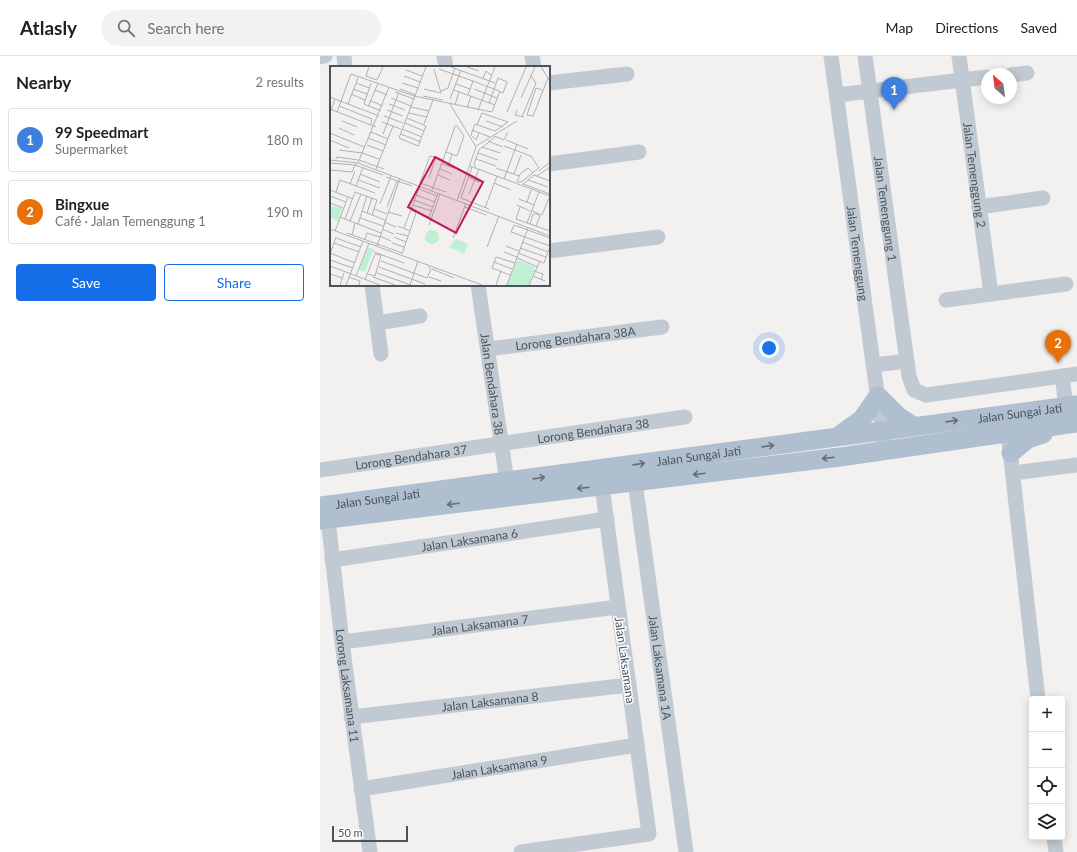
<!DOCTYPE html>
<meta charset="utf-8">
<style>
body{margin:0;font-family:Lato,sans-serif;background:#f2f2f2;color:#202124}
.controls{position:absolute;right:12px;bottom:12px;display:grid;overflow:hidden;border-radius:4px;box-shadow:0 2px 10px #0003}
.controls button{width:36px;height:36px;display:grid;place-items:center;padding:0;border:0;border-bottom:1px solid #e0e0e0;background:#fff;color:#202124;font:20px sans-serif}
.compass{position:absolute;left:661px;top:12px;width:36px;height:36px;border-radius:50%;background:#fff;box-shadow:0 2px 10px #0003;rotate:332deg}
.scale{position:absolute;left:12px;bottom:10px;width:76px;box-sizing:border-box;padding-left:4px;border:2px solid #48535e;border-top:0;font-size:11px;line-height:14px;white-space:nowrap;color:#48535e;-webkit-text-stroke:3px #fff;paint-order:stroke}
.you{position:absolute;left:449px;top:292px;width:14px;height:14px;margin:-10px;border:3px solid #fff;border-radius:50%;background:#1a73e8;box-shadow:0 0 0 6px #1a73e833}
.badge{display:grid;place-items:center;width:26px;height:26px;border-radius:50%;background:#156de8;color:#fff;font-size:13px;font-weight:700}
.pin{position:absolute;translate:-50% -33px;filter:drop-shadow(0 1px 2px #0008)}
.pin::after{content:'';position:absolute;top:21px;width:14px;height:12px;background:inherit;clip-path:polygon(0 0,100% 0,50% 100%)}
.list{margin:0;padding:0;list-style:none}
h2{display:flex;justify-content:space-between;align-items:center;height:52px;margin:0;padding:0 16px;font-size:17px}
h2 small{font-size:13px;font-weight:400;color:#757577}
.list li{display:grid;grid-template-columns:26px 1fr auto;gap:12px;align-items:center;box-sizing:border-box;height:64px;margin:0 8px 8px;padding:0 8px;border:1px solid #e0e0e0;border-radius:4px}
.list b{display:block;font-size:15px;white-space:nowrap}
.list p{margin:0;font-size:13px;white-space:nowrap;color:#757577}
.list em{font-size:13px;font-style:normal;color:#757577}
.actions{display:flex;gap:8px;padding:12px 16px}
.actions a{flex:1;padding:9px 0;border:1px solid #156de8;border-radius:4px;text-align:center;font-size:14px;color:#156de8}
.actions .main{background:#156de8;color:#fff}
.icon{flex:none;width:22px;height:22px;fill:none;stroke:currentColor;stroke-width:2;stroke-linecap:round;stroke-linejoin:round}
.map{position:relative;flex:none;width:757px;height:796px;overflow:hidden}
header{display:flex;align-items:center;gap:24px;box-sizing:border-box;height:56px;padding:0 20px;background:#fff;border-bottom:1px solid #e0e0e0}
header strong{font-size:19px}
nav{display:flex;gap:22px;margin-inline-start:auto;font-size:14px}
.search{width:280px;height:36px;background:#f2f2f2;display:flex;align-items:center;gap:10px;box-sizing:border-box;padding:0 14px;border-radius:22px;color:#757577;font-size:15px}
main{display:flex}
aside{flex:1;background:#fff}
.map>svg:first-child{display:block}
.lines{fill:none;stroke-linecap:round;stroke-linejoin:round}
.minor{stroke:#c1cad2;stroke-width:15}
.major{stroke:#afbfcf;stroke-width:19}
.oneway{stroke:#626e7a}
.labels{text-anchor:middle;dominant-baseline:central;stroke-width:3;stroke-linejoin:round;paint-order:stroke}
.street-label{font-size:12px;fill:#48535e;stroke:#fff}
.inset-road{fill:none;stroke:#afb1b6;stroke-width:1}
.view{fill:#c2185b;fill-opacity:0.15;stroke:#c2185b;stroke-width:2}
.inset-edge{fill:none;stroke:#48535e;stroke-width:2}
</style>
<header>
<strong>Atlasly</strong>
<div class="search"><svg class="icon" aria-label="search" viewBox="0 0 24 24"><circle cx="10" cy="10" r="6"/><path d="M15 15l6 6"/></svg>Search here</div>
<nav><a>Map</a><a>Directions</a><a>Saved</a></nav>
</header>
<main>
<aside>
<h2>Nearby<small>2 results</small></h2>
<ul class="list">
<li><span class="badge" style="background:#3f7fe0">1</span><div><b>99 Speedmart</b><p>Supermarket</p></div><em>180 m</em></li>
<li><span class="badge" style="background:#e8710a">2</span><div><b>Bingxue</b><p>Café · Jalan Temenggung 1</p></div><em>190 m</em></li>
</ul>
<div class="actions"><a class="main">Save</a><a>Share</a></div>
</aside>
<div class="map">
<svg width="757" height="796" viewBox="0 0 757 796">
<rect width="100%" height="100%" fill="#f3f0f0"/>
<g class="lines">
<g class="minor">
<path d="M 24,0 L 25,11"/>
<path d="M 124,0 L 126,11"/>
<path d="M 212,0 L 214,11"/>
<path id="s1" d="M 511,0 L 565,395"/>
<path id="s2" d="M 545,0 L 589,320 L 594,334 L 606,339 L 757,318"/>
<path id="s3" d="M 639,0 L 671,238"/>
<path d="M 0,1 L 5,0"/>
<path d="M 691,19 L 707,17"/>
<path d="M 229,27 L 307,18"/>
<path d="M 517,39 L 667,21"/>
<path d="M 229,108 L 319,96"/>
<path d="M 659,151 L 723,142"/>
<path d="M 229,195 L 338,181"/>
<path d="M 52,229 L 61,298"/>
<path id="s4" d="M 158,229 L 187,426"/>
<path d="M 626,244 L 746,228"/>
<path d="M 57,267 L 100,260"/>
<path id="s5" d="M 168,293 L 342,271"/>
<path d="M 554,309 L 587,305"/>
<path d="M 742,320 L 746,350"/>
<path d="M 689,386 L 718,643"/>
<path id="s6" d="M 0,414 L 365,361"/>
<path d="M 693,417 L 757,409"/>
<path id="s7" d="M 315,426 L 366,796"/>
<path id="s8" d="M 8,463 L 22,586 L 50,796"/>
<path id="s9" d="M 12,504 L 287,463"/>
<path id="s10" d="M 22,586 L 298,551"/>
<path id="s11" d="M 31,661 L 309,629"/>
<path id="s12" d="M 41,733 L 317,689"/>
<path d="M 734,781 L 736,796"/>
<path d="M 201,796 L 329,778 L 282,430"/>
</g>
<g class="major">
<path d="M 521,378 L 542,363 L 558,340 L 578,360 L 593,370"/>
<path d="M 691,397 L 708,383 L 723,378"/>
<path id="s13" d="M 0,450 L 757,349"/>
<path d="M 0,464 L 520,401 L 757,367"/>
</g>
</g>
<defs><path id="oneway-shaft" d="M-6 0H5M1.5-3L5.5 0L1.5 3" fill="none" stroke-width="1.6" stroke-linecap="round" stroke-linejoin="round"/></defs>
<g class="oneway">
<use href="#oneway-shaft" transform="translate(632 365) rotate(-8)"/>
<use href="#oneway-shaft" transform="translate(448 390) rotate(-8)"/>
<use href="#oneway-shaft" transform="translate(508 402) rotate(173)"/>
<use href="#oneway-shaft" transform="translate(319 408) rotate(-8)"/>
<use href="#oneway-shaft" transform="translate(379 418) rotate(173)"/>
<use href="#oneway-shaft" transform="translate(219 422) rotate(-8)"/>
<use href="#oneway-shaft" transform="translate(263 432) rotate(173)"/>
<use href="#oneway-shaft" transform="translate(133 448) rotate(173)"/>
</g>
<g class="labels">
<g class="street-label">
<text stroke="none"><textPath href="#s3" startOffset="120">Jalan Temenggung 2</textPath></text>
<text stroke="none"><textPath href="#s2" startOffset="154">Jalan Temenggung 1</textPath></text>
<text stroke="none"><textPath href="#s1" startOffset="199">Jalan Temenggung</textPath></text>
<text stroke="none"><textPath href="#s5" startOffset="88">Lorong Bendahara 38A</textPath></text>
<text stroke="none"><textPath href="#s4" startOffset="100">Jalan Bendahara 38</textPath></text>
<text stroke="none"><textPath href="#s13" startOffset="706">Jalan Sungai Jati</textPath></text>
<text stroke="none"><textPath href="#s6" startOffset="276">Lorong Bendahara 38</textPath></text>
<text stroke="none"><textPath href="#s13" startOffset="382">Jalan Sungai Jati</textPath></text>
<text stroke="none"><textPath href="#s6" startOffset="92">Lorong Bendahara 37</textPath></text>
<text stroke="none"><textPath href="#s13" startOffset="58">Jalan Sungai Jati</textPath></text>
<text stroke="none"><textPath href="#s9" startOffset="139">Jalan Laksamana 6</textPath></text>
<text stroke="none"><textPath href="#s10" startOffset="139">Jalan Laksamana 7</textPath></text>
<text transform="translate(305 604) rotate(82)">Jalan Laksamana</text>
<text stroke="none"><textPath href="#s7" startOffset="187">Jalan Laksamana 1A</textPath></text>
<text stroke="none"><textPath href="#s8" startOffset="168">Lorong Laksamana 11</textPath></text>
<text stroke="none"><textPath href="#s11" startOffset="140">Jalan Laksamana 8</textPath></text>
<text stroke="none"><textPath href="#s12" startOffset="140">Jalan Laksamana 9</textPath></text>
</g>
</g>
<g transform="translate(10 10)">
<rect width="220" height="220" fill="#f3f0f0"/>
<path d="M 2,140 L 12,142 L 8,155 L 0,152 ZM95 171a7 7 0 1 1 14 0a7 7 0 1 1-14 0ZM 126,173 L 138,178 L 134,188 L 119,181 ZM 38,181 L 44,183 L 35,206 L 29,204 ZM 187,194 L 205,201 L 199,219 L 177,219 Z" fill="#bef0d3"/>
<path class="inset-road" d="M 39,1 L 36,10 L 47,14 L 53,1M 121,1 L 165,17M 137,1 L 149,5M 211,1 L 220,15M 109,3 L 143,15 L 164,23 L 173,27 L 177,16 L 168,12 L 164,23 L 159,37M 76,4 L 92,10M 74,10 L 90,16M 153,12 L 156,5 L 161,9M 26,17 L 39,22M 41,17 L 34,38 L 51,45M 72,17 L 88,22M 126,18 L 140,23M 23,23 L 37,28M 70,23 L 86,29M 94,23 L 111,27 L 104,3M 144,23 L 167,32M 45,24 L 57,29M 124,24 L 165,39M 212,24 L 206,22 L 197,49 L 203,50 L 218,12M 111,25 L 118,22 L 125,2M 65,26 L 84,33M 21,28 L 35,34M 138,29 L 143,15M 93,30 L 113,34M 0,31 L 49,50M 61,32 L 81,40M 191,32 L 205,1M 120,33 L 131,4M 41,35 L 53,40M 18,38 L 28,12M 59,38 L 75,44M 120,38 L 146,81 L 127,135M 125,39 L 129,26M 9,40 L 42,53 L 41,58M 38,41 L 48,17M 81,41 L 99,45M 137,42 L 141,30M 0,43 L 46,61M 57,44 L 73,50M 148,44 L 165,1M 187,44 L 185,49 L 194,51M 7,46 L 21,8 L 84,30 L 162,46 L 170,25M 177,46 L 196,1M 0,47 L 5,33M 79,47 L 97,51M 54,50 L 73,57M 192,51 L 206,17 L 200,9M 77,52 L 96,60 L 88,80 L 69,72 L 96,1M 12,55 L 27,61M 156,55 L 173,61M 52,56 L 71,63M 75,57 L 94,65M 94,58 L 103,34M 147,59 L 152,47 L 178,56 L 165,65 L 145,58 L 141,69 L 146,74 L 149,67M 9,62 L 24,69M 72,63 L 92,71M 142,64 L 160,71M 0,67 L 34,81M 40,68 L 41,66 L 58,73M 53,68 L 69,26M 71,68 L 91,76M 164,70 L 174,74 L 178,66M 38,72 L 56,79M 0,74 L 19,82M 176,74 L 198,83M 158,75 L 173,81M 37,79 L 53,85M 146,80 L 187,55M 174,80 L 201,90 L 209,102 L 191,116 L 188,116M 152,81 L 170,87M 9,84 L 32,87 L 49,93M 148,87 L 168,94M 6,93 L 7,91 L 28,94M 146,93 L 166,100M 0,94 L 28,97 L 220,170M 29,94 L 54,103M 113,94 L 100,90 L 90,117 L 116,126M 0,97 L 25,99 L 53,109M 28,97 L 59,21M 112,98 L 124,102M 118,100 L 122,88M 140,100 L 220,130M 142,101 L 131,132 L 159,143M 146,101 L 144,98 L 149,84 L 165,71M 166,102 L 189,110M 46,103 L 63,60M 110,103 L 122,108M 0,104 L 22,106 L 26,97M 209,105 L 220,96M 30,108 L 50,116M 184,108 L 191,89M 108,109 L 120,114M 207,110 L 220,101M 56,111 L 82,120M 138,111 L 149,116M 99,112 L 106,91M 174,113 L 187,78M 28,114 L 50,122M 198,114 L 218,121M 220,115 L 204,109 L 193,118 L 220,128M 187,116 L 190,108 L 198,102 L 203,107M 164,117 L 181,124M 20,118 L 25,105M 26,120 L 33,101M 89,123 L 107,130M 0,124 L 23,133M 102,124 L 121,72 L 125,60 L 127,60 L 134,70 L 127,90 L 116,86M 6,126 L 10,114 L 45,127M 139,128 L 149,103M 86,129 L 105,136M 0,130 L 16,136M 189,133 L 204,139M 84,134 L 103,141M 197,136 L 201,124M 0,137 L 13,142M 50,138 L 61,110M 83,139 L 102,145M 187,139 L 200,145M 57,141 L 67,115M 135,141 L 156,149M 190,141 L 186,153 L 220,165M 155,142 L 167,110M 44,143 L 57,148M 32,145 L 55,154M 202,145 L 212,149 L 219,132M 58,146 L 72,150M 37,147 L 42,132M 88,147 L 99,151 L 108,127M 10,151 L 51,167M 30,152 L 53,160M 15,153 L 25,126 L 47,134 L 42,149M 20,155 L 31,128M 54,156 L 66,161M 197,157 L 209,126M 28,158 L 37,130M 200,158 L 203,148 L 207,148 L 210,150 L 206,160M 99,159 L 110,128M 68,160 L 80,165M 74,162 L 90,120M 0,163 L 152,219M 52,163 L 64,168M 5,165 L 18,131M 17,167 L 72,187M 66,167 L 78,170M 22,169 L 25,157M 50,170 L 61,175M 64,171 L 76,176M 195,171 L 181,166 L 184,159 L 220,172M 195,171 L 220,180M 6,172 L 31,181M 123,172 L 136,137M 35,174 L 37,167 L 50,171M 192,176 L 218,186M 4,177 L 29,186M 62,177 L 74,181M 47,180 L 70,112M 176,180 L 189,185M 157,181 L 169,150M 190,182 L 216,191M 44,186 L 74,197M 174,186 L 187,191M 0,187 L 25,197M 188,187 L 214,197 L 220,181M 0,188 L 6,171M 72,188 L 86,147 L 81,144M 187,192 L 208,201M 0,194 L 23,202M 51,195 L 97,212 L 101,203 L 98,201M 164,196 L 182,203M 0,200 L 50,219M 49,201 L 95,218M 102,203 L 124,212M 204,205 L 213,208 L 211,214M 47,207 L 81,219M 0,208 L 12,212M 180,209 L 162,202 L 166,191 L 185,197M 26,210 L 39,177M 203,210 L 215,215M 19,211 L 30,215 L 29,219M 43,211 L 65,219M 99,211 L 111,215M 35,214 L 36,211 L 45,188 L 51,189 L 45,210 L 37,208M 10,219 L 14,207M 16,219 L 33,175M 80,219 L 88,195M 166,219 L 171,205M 177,219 L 198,162M 199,219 L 210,195"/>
<path class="view" d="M 105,91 L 153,116 L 126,167 L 78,141 Z"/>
<rect width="220" height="220" class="inset-edge"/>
</g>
</svg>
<div class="controls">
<button>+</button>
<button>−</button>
<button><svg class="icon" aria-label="locate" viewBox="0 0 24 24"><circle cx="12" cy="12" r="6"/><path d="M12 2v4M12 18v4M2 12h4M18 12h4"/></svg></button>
<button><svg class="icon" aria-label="layers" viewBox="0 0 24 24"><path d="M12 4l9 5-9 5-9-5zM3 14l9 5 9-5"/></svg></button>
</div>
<svg class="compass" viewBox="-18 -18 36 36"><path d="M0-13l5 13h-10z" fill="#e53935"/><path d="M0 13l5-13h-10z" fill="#757577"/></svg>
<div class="scale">50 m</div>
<div class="you"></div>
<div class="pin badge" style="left:574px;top:54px;background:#3f7fe0">1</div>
<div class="pin badge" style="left:738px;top:307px;background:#e8710a">2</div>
</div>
</main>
